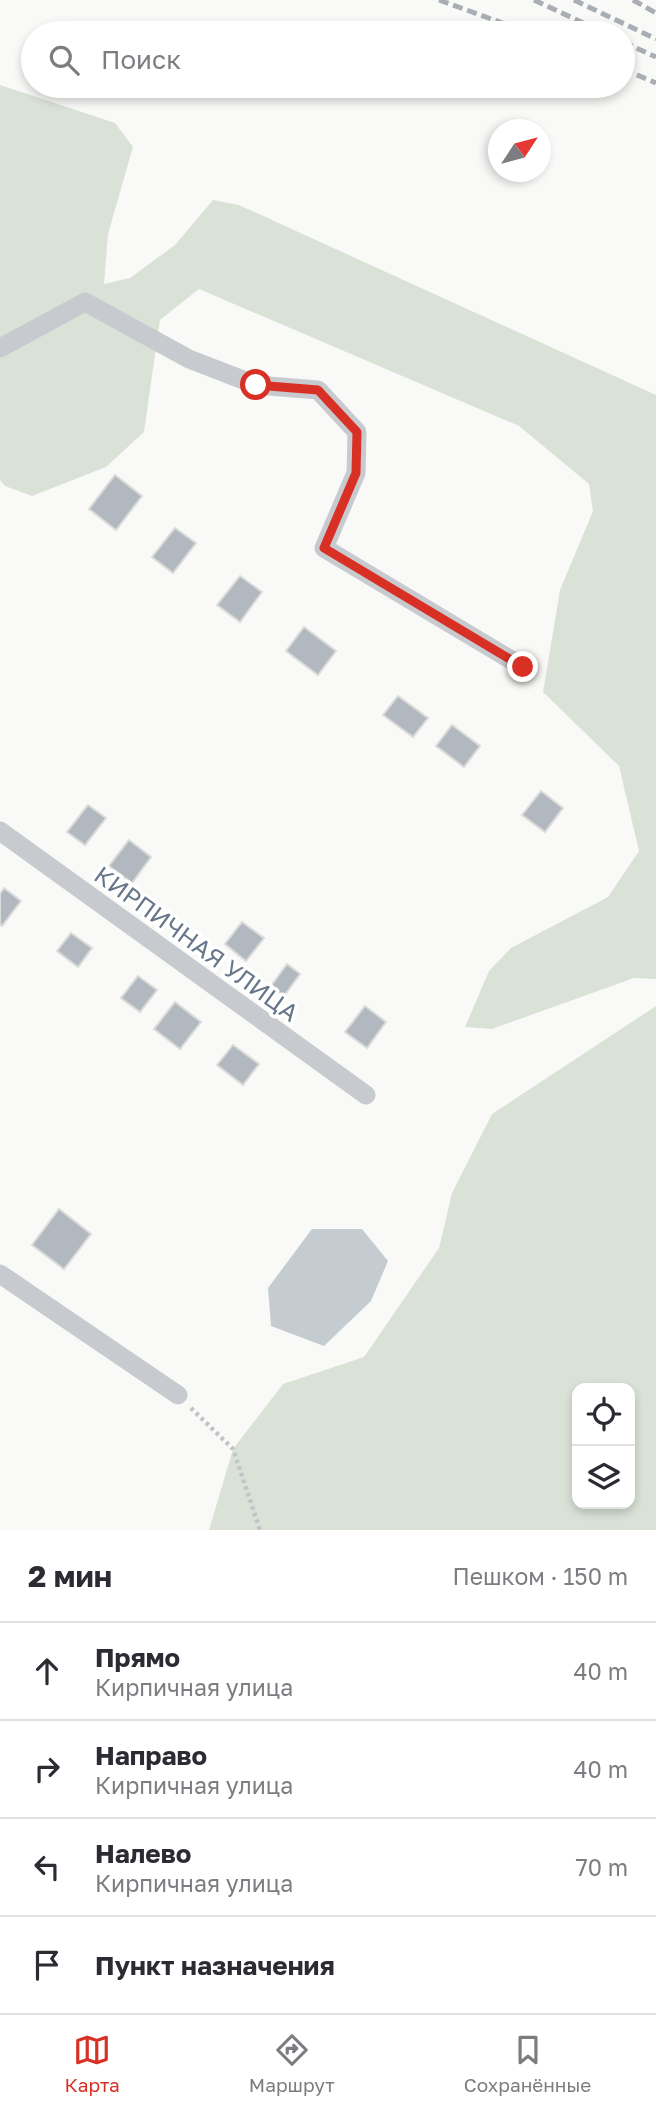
<!DOCTYPE html>
<html lang="ru">
<meta charset="utf-8">
<style>
body{margin:0;font-family:"Golos Text",sans-serif;background:#f7f7f7;color:#2b2b33}
.controls{position:absolute;right:21px;bottom:21px;display:grid;overflow:hidden;border-radius:14px;box-shadow:0 4px 10px #0003}
.controls button{width:63px;height:63px;display:grid;place-items:center;padding:0;border:0;border-bottom:2px solid #e1e1e2;background:#fff;color:#2b2b33;font:35px sans-serif}
.compass{position:absolute;left:488px;top:119px;width:63px;height:63px;border-radius:50%;background:#fff;box-shadow:0 4px 10px #0003;rotate:54deg}
.stop{position:absolute;width:21px;height:21px;margin:-16px;border:5px solid #d93025;border-radius:50%;background:#fff}
.stop.end{background:#d93025;border-color:#fff;box-shadow:0 2px 7px #0008}
.list{margin:0;padding:0;list-style:none}
h2{display:flex;justify-content:space-between;align-items:center;height:91px;margin:0;padding:0 28px;font-size:30px}
h2 small{font-size:23px;font-weight:400;color:#7c7c81}
.list li{display:grid;grid-template-columns:46px 1fr auto;gap:21px;align-items:center;box-sizing:border-box;height:98px;padding:0 28px;border-top:2px solid #e1e1e2}
.list b{display:block;font-size:26px;white-space:nowrap}
.list p{margin:0;font-size:23px;white-space:nowrap;color:#7c7c81}
.list em{font-size:23px;font-style:normal;color:#7c7c81}
.icon{flex:none;width:38px;height:38px;fill:none;stroke:currentColor;stroke-width:2;stroke-linecap:round;stroke-linejoin:round}
.map{position:relative;flex:none;width:656px;height:1530px;overflow:hidden}
.search{position:absolute;background:#fff;box-shadow:0 4px 10px #0003;left:21px;right:21px;top:21px;height:77px;display:flex;align-items:center;gap:18px;box-sizing:border-box;padding:0 24px;border-radius:38px;color:#7c7c81;font-size:26px}
.sheet{height:483px;background:#fff}
nav{display:flex;justify-content:space-around;align-items:center;box-sizing:border-box;height:98px;border-top:2px solid #e1e1e2;background:#fff;font-size:19px;color:#7c7c81}
nav a{display:grid;justify-items:center;gap:4px}
nav .on{color:#d93025}
.map>svg:first-child{display:block}
.green{fill:#dae2d8;fill-rule:evenodd}
.water{fill:#c4ccd2}
.building{fill:#b1b8bf;stroke:#dbdbd9;stroke-width:2}
.lines{fill:none;stroke-linecap:round;stroke-linejoin:round}
.path{stroke:#c3c4c7;stroke-width:4.5;stroke-dasharray:3.5 3.5;stroke-linecap:butt}
.street{stroke:#c7cace;stroke-width:19}
.rail{stroke:#a9aeb5;stroke-width:5;stroke-dasharray:10 5;stroke-linecap:butt}
.route{stroke:#d93025;stroke-width:9}
.labels{text-anchor:middle;dominant-baseline:central;stroke-width:7;stroke-linejoin:round;paint-order:stroke}
.street-label{font-size:24px;fill:#677789;stroke:#fff}
</style>
<div class="map">
<svg width="656" height="1530" viewBox="0 0 656 1530">
<rect width="100%" height="100%" fill="#f9faf7"/>
<g class="green">
<path d="M 0,85 L 115,123 L 133,147 L 108,234 L 104,284 L 130,278 L 175,245 L 213,200 L 239,205 L 656,395 L 656,979 L 634,978 L 492,1029 L 465,1027 L 489,971 L 511,948 L 608,897 L 639,851 L 619,766 L 543,692 L 560,590 L 593,511 L 589,484 L 519,426 L 199,289 L 160,320 L 144,432 L 106,467 L 32,496 L 5,486 L 0,480 Z"/>
<path d="M 656,1006 L 656,1530 L 209,1530 L 233,1449 L 283,1384 L 364,1357 L 439,1248 L 452,1193 L 492,1114 ZM 577,1388 L 630,1388 L 630,1504 L 577,1504 Z"/>
</g>
<path class="water" d="M 312,1229 L 362,1229 L 388,1261 L 371,1301 L 324,1346 L 271,1326 L 268,1288 Z"/>
<g class="building">
<path d="M 115,475 L 142,496 L 116,530 L 89,509 Z"/>
<path d="M 175,528 L 196,543 L 173,573 L 152,557 Z"/>
<path d="M 240,576 L 262,592 L 240,622 L 217,605 Z"/>
<path d="M 304,627 L 336,651 L 318,675 L 286,651 Z"/>
<path d="M 398,696 L 428,718 L 413,737 L 383,715 Z"/>
<path d="M 452,725 L 480,746 L 464,767 L 436,746 Z"/>
<path d="M 541,791 L 563,808 L 545,832 L 522,815 Z"/>
<path d="M 88,805 L 106,818 L 85,845 L 67,832 Z"/>
<path d="M 129,840 L 151,857 L 132,883 L 109,866 Z"/>
<path d="M 4,888 L 21,901 L 2,926 L 0,924 L 0,894 Z"/>
<path d="M 242,922 L 264,938 L 246,961 L 225,944 Z"/>
<path d="M 71,933 L 92,948 L 78,967 L 57,951 Z"/>
<path d="M 287,964 L 300,974 L 284,996 L 271,986 Z"/>
<path d="M 138,976 L 157,990 L 140,1012 L 121,998 Z"/>
<path d="M 175,1002 L 201,1022 L 180,1049 L 154,1029 Z"/>
<path d="M 365,1006 L 386,1022 L 367,1048 L 345,1032 Z"/>
<path d="M 233,1045 L 259,1064 L 243,1085 L 217,1065 Z"/>
<path d="M 59,1209 L 91,1234 L 64,1269 L 32,1245 Z"/>
</g>
<g class="lines">
<path class="path" d="M 191,1408 L 233,1449 L 260,1530"/>
<g class="street">
<path d="M 0,348 L 85,302 L 189,359 L 256,385 L 318,390 L 357,432 L 356,473 L 324,548 L 523,667"/>
<path d="M 0,831 L 366,1095"/>
<path d="M 0,1274 L 178,1395"/>
</g>
<g class="rail">
<path d="M 439,0 L 530,33"/>
<path d="M 534,0 L 605,33"/>
<path d="M 574,0 L 656,39"/>
<path d="M 633,0 L 656,13"/>
<path d="M 623,42 L 656,57"/>
<path d="M 623,69 L 656,83"/>
</g>
</g>
<g class="lines">
<path class="route" d="M 256,385 L 318,390 L 357,432 L 356,473 L 324,548 L 523,667"/>
</g>
<g class="labels">
<g class="street-label">
<text transform="translate(197 943) rotate(36)">КИРПИЧНАЯ УЛИЦА</text>
</g>
</g>
</svg>
<div class="controls">
<button><svg class="icon" aria-label="locate" viewBox="0 0 24 24"><circle cx="12" cy="12" r="6"/><path d="M12 2v4M12 18v4M2 12h4M18 12h4"/></svg></button>
<button><svg class="icon" aria-label="layers" viewBox="0 0 24 24"><path d="M12 4l9 5-9 5-9-5zM3 14l9 5 9-5"/></svg></button>
</div>
<svg class="compass" viewBox="-18 -18 36 36"><path d="M0-13l5 13h-10z" fill="#e53935"/><path d="M0 13l5-13h-10z" fill="#7c7c81"/></svg>
<div class="stop" style="left:256px;top:385px"></div>
<div class="stop end" style="left:523px;top:667px"></div>
<div class="search"><svg class="icon" aria-label="search" viewBox="0 0 24 24"><circle cx="10" cy="10" r="6"/><path d="M15 15l6 6"/></svg>Поиск</div>
</div>
<section class="sheet">
<h2>2 мин<small>Пешком · 150 m</small></h2>
<ul class="list">
<li><svg class="icon" aria-label="ahead" viewBox="0 0 24 24"><path d="M12 20V5M6 11l6-6 6 6"/></svg><div><b>Прямо</b><p>Кирпичная улица</p></div><em>40 m</em></li>
<li><svg class="icon" aria-label="right" viewBox="0 0 24 24"><path d="M7 20v-9h11M14 6l5 5-5 5"/></svg><div><b>Направо</b><p>Кирпичная улица</p></div><em>40 m</em></li>
<li><svg class="icon" aria-label="left" viewBox="0 0 24 24"><path d="M17 20v-9H6M10 6l-5 5 5 5"/></svg><div><b>Налево</b><p>Кирпичная улица</p></div><em>70 m</em></li>
<li><svg class="icon" aria-label="arrive" viewBox="0 0 24 24"><path d="M6 21V4h12l-3 4 3 4H6"/></svg><div><b>Пункт назначения</b></div></li>
</ul>
</section>
<nav>
<a class="on"><svg class="icon" aria-label="map" viewBox="0 0 24 24"><path d="M3 6l6-2 6 2 6-2v14l-6 2-6-2-6 2zM9 4v14M15 6v14"/></svg>Карта</a>
<a><svg class="icon" aria-label="directions" viewBox="0 0 24 24"><path d="M12 3l9 9-9 9-9-9zM9 14v-3h6M13 9l2 2-2 2"/></svg>Маршрут</a>
<a><svg class="icon" aria-label="saved" viewBox="0 0 24 24"><path d="M7 4h10v16l-5-4-5 4z"/></svg>Сохранённые</a>
</nav>
